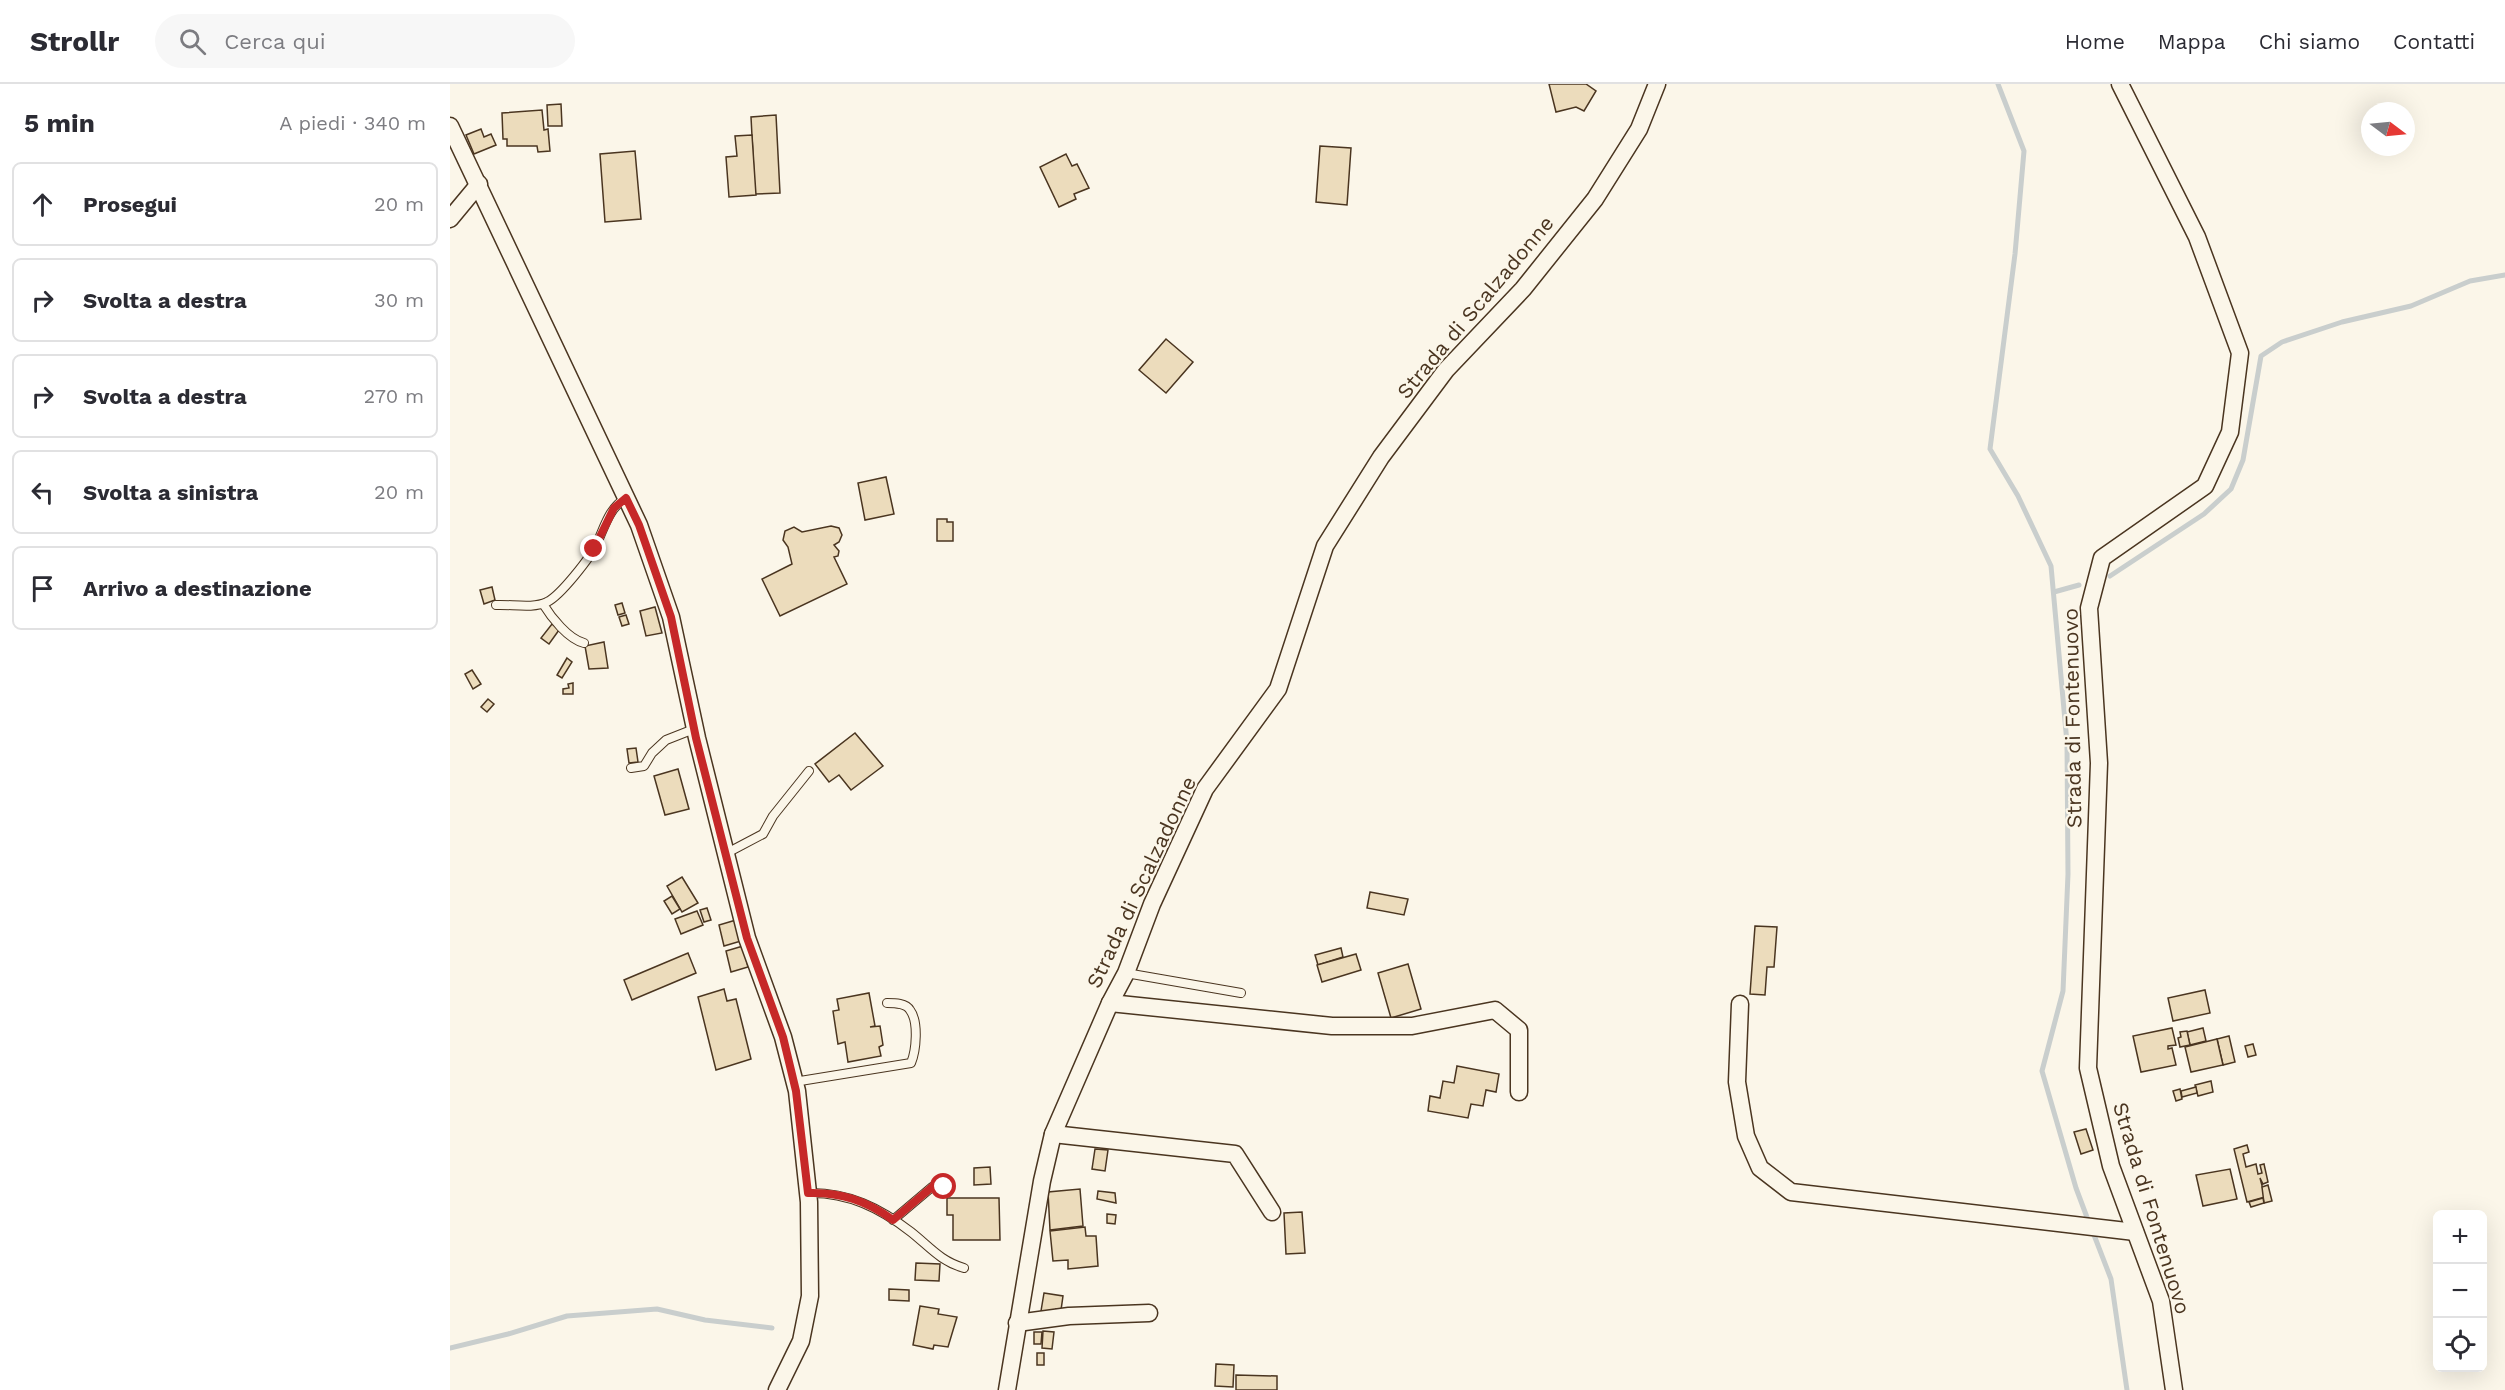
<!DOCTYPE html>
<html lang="it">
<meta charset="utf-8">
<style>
body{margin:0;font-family:"Work Sans",sans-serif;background:#f7f7f7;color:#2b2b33}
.controls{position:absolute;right:18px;bottom:18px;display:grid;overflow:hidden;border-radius:9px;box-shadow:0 6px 24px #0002}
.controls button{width:54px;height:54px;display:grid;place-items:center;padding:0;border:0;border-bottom:2px solid #e1e1e2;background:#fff;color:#2b2b33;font:30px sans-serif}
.compass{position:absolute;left:1911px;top:18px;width:54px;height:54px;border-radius:50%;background:#fff;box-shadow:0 6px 24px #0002;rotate:106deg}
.stop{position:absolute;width:18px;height:18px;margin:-14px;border:4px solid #c62828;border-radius:50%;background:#fff}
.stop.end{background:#c62828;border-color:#fff;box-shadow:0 2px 6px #0008}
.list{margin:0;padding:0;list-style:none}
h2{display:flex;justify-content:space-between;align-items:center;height:78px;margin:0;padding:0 24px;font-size:26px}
h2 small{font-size:20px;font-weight:400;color:#7c7c81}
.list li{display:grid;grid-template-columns:39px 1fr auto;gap:18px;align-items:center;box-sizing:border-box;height:84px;margin:0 12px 12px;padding:0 12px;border:2px solid #e1e1e2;border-radius:9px}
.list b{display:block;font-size:22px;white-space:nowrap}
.list em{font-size:20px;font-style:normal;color:#7c7c81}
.icon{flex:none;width:33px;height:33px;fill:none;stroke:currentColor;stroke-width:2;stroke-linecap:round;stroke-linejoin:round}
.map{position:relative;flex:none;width:2055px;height:1306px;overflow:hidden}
header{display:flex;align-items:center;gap:36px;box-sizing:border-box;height:84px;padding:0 30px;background:#fff;border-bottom:2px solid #e1e1e2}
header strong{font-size:28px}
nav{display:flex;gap:33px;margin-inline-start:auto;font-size:21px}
.search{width:420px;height:54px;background:#f7f7f7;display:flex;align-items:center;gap:15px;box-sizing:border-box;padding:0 21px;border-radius:33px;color:#7c7c81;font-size:22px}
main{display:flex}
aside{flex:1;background:#fff}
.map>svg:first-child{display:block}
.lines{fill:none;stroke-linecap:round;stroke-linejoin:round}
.stream{stroke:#c9cecd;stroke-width:5}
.building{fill:#ecdcbc;stroke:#4a3520;stroke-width:1.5}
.lane-casing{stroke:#4a3520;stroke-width:10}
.street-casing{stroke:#4a3520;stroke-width:19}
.lane{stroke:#fbf6e9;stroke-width:8}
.street{stroke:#fbf6e9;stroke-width:16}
.route{stroke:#c62828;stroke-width:8}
.labels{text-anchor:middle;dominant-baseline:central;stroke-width:4.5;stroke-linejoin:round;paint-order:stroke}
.street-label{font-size:21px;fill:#4a3520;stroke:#fbf6e9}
</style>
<header>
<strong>Strollr</strong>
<div class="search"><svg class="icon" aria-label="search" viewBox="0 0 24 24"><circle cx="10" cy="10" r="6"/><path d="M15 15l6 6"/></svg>Cerca qui</div>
<nav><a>Home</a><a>Mappa</a><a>Chi siamo</a><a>Contatti</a></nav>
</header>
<main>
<aside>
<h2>5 min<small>A piedi · 340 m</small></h2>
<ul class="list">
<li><svg class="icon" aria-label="ahead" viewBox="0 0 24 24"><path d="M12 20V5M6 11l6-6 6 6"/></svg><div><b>Prosegui</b></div><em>20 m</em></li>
<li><svg class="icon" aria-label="right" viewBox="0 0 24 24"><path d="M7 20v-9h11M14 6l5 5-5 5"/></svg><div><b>Svolta a destra</b></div><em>30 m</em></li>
<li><svg class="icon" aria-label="right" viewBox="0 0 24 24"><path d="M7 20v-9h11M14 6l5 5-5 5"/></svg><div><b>Svolta a destra</b></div><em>270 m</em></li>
<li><svg class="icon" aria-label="left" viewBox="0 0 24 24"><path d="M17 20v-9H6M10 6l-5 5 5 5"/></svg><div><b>Svolta a sinistra</b></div><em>20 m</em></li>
<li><svg class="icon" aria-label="arrive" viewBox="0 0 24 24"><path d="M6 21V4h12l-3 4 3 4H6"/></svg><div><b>Arrivo a destinazione</b></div></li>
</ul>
</aside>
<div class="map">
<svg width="2055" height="1306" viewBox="0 0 2055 1306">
<rect width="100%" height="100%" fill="#fbf6e9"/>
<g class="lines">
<g class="stream">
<path d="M 1548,0 L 1574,67 L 1565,170 L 1540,365 L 1568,412 L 1601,482 L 1617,659 L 1618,790 L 1613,907 L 1592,987 L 1626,1104 L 1638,1136"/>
<path d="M 1660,492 L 1754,430 L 1781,405 L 1793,376 L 1811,272 L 1832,258 L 1892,238 L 1961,222 L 2020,197 L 2055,191"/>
<path d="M 1604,508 L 1629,501"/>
<path d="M 1644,1151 L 1661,1195 L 1677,1306"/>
<path d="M 0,1264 L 58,1250 L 117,1232 L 207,1225 L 255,1236 L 322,1244"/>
</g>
</g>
<g class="building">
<path d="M 1099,0 L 1136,0 L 1146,7 L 1134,27 L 1126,23 L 1106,28 Z"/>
<path d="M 111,20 L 112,42 L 98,42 L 97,21 Z"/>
<path d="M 92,26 L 94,46 L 98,45 L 100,67 L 88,68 L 87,62 L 57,62 L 57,55 L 53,55 L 52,29 Z"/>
<path d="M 326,31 L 330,109 L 305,110 L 301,33 Z"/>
<path d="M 31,45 L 34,53 L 41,50 L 46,61 L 24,70 L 16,51 Z"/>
<path d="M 302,51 L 306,111 L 279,113 L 276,73 L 287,72 L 285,52 Z"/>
<path d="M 870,62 L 901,64 L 897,121 L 866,118 Z"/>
<path d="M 185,67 L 191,135 L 155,138 L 150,70 Z"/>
<path d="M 616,70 L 622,82 L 627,80 L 639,104 L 624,110 L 626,115 L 609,123 L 590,83 Z"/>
<path d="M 716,255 L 743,278 L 716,309 L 689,286 Z"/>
<path d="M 436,393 L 444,430 L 415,436 L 408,399 Z"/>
<path d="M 487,435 L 497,435 L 497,438 L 503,438 L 503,457 L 487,457 Z"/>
<path d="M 381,442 L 389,444 L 392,451 L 389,458 L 384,461 L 389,467 L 388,472 L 384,473 L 397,500 L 330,532 L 312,495 L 342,480 L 338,463 L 333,456 L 335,447 L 344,443 L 352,448 Z"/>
<path d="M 42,503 L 45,516 L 34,520 L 30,506 Z"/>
<path d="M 172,519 L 175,529 L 168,531 L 165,521 Z"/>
<path d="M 205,523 L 212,549 L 196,552 L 190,527 Z"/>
<path d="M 176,531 L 179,540 L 172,542 L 169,533 Z"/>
<path d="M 102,540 L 109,546 L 99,560 L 91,554 Z"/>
<path d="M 154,558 L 158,584 L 139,585 L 135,562 Z"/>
<path d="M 117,574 L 122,578 L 112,594 L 107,591 Z"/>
<path d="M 22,586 L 31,600 L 23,605 L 15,590 Z"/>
<path d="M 123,599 L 123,610 L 113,610 L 113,605 L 119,604 L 118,600 Z"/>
<path d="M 38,615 L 44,620 L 37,628 L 31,623 Z"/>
<path d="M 405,649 L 433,682 L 401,706 L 389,691 L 379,698 L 365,680 Z"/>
<path d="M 186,664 L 188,678 L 179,679 L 177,665 Z"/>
<path d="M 228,685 L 239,725 L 215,731 L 204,692 Z"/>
<path d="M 232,793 L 248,819 L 232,828 L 217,802 Z"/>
<path d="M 920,808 L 958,815 L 954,831 L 917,824 Z"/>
<path d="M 222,812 L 230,825 L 222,830 L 214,817 Z"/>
<path d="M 257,824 L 261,836 L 254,838 L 250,826 Z"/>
<path d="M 247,827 L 253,841 L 231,850 L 225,835 Z"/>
<path d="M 286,836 L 291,857 L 274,862 L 269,841 Z"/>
<path d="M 1305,842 L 1327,843 L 1324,883 L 1317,883 L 1315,911 L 1300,910 Z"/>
<path d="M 293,862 L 298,883 L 281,888 L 276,867 Z"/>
<path d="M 891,864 L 893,873 L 868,881 L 865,871 Z"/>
<path d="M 238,869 L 246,889 L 182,916 L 174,896 Z"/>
<path d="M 906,870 L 911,886 L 872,898 L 867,881 Z"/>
<path d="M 958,880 L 971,925 L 941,934 L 928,889 Z"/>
<path d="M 274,905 L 277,917 L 286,915 L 301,975 L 266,986 L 248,913 Z"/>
<path d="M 1755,906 L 1760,929 L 1723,937 L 1718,914 Z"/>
<path d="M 419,909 L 425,942 L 420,943 L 430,942 L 433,961 L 429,963 L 431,972 L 398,978 L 395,958 L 388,960 L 383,927 L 389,926 L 387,915 Z"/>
<path d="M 1722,944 L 1726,961 L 1718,962 L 1718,965 L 1722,964 L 1726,981 L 1691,988 L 1683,952 Z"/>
<path d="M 1753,944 L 1756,957 L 1740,961 L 1737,948 Z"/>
<path d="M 1737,947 L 1740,961 L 1730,963 L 1728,954 L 1731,953 L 1730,948 Z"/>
<path d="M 1779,952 L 1785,978 L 1773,981 L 1767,955 Z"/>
<path d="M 1767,955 L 1773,981 L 1741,988 L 1735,963 Z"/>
<path d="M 1803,960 L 1806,971 L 1798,973 L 1795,962 Z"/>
<path d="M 1007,982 L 1049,990 L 1046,1008 L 1036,1006 L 1033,1022 L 1021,1020 L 1018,1034 L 978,1027 L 980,1012 L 990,1014 L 993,997 L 1004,999 Z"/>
<path d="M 1761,997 L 1763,1008 L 1748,1012 L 1745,1001 Z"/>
<path d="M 1746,1003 L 1747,1009 L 1732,1013 L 1731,1007 Z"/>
<path d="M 1730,1005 L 1732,1015 L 1726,1017 L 1723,1007 Z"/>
<path d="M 1636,1045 L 1643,1066 L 1631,1070 L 1624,1048 Z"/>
<path d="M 1797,1061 L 1799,1068 L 1793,1070 L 1796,1083 L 1806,1080 L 1808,1090 L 1812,1089 L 1810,1081 L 1814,1080 L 1818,1098 L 1813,1100 L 1810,1094 L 1815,1113 L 1797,1118 L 1784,1065 Z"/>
<path d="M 645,1065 L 658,1066 L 655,1087 L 642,1085 Z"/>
<path d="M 540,1083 L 541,1100 L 524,1101 L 524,1084 Z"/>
<path d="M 1780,1085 L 1787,1115 L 1753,1122 L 1746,1091 Z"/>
<path d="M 1818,1101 L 1822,1117 L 1814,1119 L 1812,1103 Z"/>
<path d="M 630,1105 L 633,1142 L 600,1146 L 598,1108 Z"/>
<path d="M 648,1107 L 665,1109 L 666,1119 L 647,1115 Z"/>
<path d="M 497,1114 L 549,1114 L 550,1156 L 503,1156 L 503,1131 L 497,1131 Z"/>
<path d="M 1813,1114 L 1814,1119 L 1801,1123 L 1799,1118 Z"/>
<path d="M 852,1128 L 855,1169 L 836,1170 L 834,1129 Z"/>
<path d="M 657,1130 L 666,1131 L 665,1140 L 657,1139 Z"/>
<path d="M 635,1143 L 636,1152 L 646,1152 L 648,1182 L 618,1185 L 618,1176 L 603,1177 L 600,1147 Z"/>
<path d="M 466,1179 L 490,1180 L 489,1197 L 465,1196 Z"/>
<path d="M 439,1205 L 459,1206 L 459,1217 L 439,1216 Z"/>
<path d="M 594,1209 L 613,1212 L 611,1226 L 606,1225 L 605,1229 L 591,1227 Z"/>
<path d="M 470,1222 L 489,1225 L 488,1230 L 507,1233 L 498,1263 L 484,1261 L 483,1265 L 463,1261 Z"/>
<path d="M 593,1247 L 604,1248 L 602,1265 L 592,1264 Z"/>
<path d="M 584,1248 L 592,1248 L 591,1260 L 584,1260 Z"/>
<rect x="587" y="1269" width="7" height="12"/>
<path d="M 766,1280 L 784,1281 L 783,1303 L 765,1302 Z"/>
<path d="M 786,1291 L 827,1292 L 827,1306 L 786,1306 Z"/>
</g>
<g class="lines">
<defs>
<g id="lane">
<path d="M 93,520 C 101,533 118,555 134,559"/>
<path d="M 46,521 C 61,520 83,525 97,518 C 110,512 141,473 147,459 C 155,442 159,424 176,414"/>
<path d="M 181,684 L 194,682 L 202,669 L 216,656 L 244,645"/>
<path d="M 275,770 L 313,750 L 323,732 L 359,687"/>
<path d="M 676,889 L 791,909"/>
<path d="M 344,998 L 461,979 C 466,967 469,938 460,926 C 456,919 445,919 437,919"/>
<path d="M 358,1109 C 398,1108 430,1124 461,1148 C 480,1163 490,1177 514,1184"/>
<path d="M 443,1136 L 482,1103 L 494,1103"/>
</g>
<g id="street">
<path d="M 1670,0 L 1747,153 L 1790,269 L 1780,348 L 1755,402 L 1652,474 L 1639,524 L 1649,679 L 1638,984 L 1661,1082 L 1711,1217 L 1724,1306"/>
<path d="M 0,42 L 189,441 L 221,533 L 247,654 L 297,854 L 333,953 L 347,1007 L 359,1118 L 360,1212 L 351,1257 L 327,1306"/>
<path d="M 0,135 L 29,100"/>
<path d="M 660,919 L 882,942 L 962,942 L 1045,926 L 1069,946 L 1069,1008"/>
<path d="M 1290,920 L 1287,998 L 1296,1052 L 1310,1084 L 1341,1108 L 1685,1148"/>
<path d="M 603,1050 L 785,1070 L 822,1128"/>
<path d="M 567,1239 L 619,1232 L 699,1229"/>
<path d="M 557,1306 L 592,1097 L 603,1050 L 660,919 L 676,889 L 702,820 L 755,705 L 828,605 L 875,462 L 931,373 L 996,286 L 1073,205 L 1145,115 L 1189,45 L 1207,0"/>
</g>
</defs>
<use href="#lane" class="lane-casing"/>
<use href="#street" class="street-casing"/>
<use href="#lane" class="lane"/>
<use href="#street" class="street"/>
</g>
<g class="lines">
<path class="route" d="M 144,465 L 164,424 L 176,414 L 189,441 L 221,533 L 246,654 L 297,854 L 333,953 L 346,1007 L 358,1109 C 391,1108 417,1117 443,1136 L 482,1103 L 494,1103"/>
</g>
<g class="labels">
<g class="street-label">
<text transform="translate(1025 223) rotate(-50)">Strada di Scalzadonne</text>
<text transform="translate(1622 634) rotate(-91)">Strada di Fontenuovo</text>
<text transform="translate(691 798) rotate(-65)">Strada di Scalzadonne</text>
<text transform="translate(1702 1124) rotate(73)">Strada di Fontenuovo</text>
</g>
</g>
</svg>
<div class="controls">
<button>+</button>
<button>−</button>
<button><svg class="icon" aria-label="locate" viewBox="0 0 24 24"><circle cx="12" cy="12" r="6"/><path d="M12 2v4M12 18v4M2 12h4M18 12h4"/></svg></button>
</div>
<svg class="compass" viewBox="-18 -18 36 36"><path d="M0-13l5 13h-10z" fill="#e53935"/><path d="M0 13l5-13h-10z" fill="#7c7c81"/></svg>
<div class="stop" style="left:494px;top:1103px"></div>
<div class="stop end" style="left:144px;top:465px"></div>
</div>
</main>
